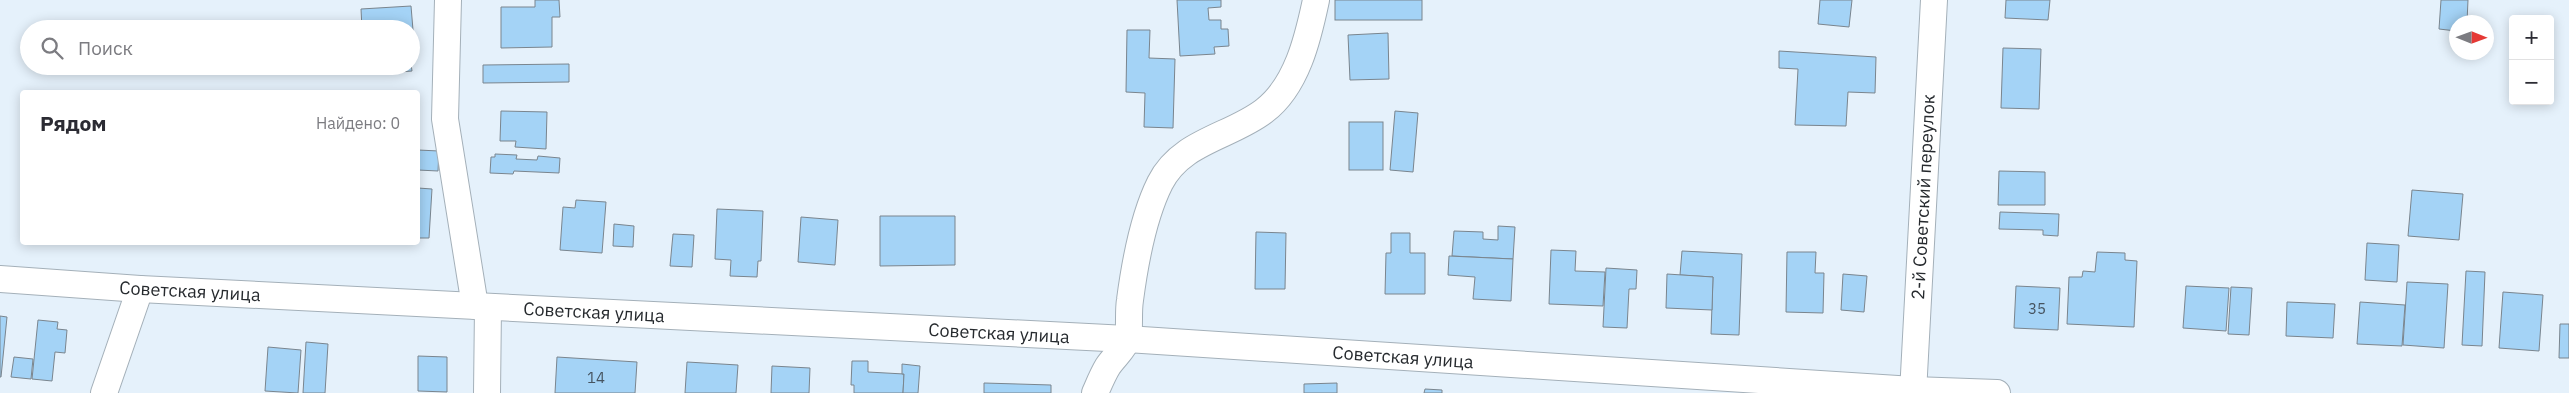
<!DOCTYPE html>
<html lang="ru">
<meta charset="utf-8">
<style>
body{margin:0;font-family:"IBM Plex Sans",sans-serif;background:#f7f7f7;color:#2b2b33}
.controls{position:absolute;right:15px;top:15px;display:grid;overflow:hidden;border-radius:5px;box-shadow:0 2px 12px #0003}
.controls button{width:45px;height:45px;display:grid;place-items:center;padding:0;border:0;border-bottom:1px solid #e1e1e2;background:#fff;color:#2b2b33;font:25px sans-serif}
.compass{position:absolute;left:2449px;top:15px;width:45px;height:45px;border-radius:50%;background:#fff;box-shadow:0 2px 12px #0003;rotate:91deg}
.list{margin:0;padding:0;list-style:none}
h2{display:flex;justify-content:space-between;align-items:center;height:65px;margin:0;padding:0 20px;font-size:21px}
h2 small{font-size:16px;font-weight:400;color:#7c7c81}
.icon{flex:none;width:28px;height:28px;fill:none;stroke:currentColor;stroke-width:2;stroke-linecap:round;stroke-linejoin:round}
.map{position:relative;flex:none;width:2569px;height:393px;overflow:hidden}
.search{position:absolute;background:#fff;box-shadow:0 2px 12px #0003;left:20px;top:20px;width:400px;height:55px;display:flex;align-items:center;gap:12px;box-sizing:border-box;padding:0 18px;border-radius:28px;color:#7c7c81;font-size:19px}
.panel{position:absolute;background:#fff;box-shadow:0 2px 12px #0003;left:20px;top:90px;width:400px;height:155px;border-radius:5px}
.map>svg:first-child{display:block}
.building{fill:#a4d3f6;stroke:#7a858e}
.lines{fill:none;stroke-linecap:round;stroke-linejoin:round}
.minor-casing{stroke:#a4b0b9;stroke-width:28}
.minor{stroke:#fff;stroke-width:26}
.labels{text-anchor:middle;dominant-baseline:central;stroke-width:4;stroke-linejoin:round;paint-order:stroke}
.number-label{font-size:15px;fill:#465460}
.street-label{font-size:18px;fill:#262a2e;stroke:#fff}
</style>
<div class="map">
<svg width="2569" height="393" viewBox="0 0 2569 393">
<rect width="100%" height="100%" fill="#e5f1fb"/>
<g class="building">
<path d="M 535,0 L 559,0 L 560,17 L 552,17 L 552,47 L 501,48 L 501,7 L 535,7 Z"/>
<path d="M 1177,0 L 1221,0 L 1221,7 L 1208,8 L 1209,20 L 1221,20 L 1221,29 L 1228,29 L 1229,46 L 1214,47 L 1215,54 L 1180,56 Z"/>
<rect x="1335" y="0" width="87" height="20"/>
<path d="M 1820,0 L 1852,0 L 1849,27 L 1818,24 Z"/>
<path d="M 2006,0 L 2050,0 L 2048,20 L 2005,18 Z"/>
<path d="M 2441,0 L 2468,0 L 2467,22 L 2456,22 L 2456,31 L 2439,29 Z"/>
<path d="M 411,6 L 414,42 L 411,42 L 411,29 L 362,29 L 361,9 Z"/>
<path d="M 1127,30 L 1150,30 L 1149,58 L 1175,59 L 1173,128 L 1144,127 L 1145,93 L 1126,92 Z"/>
<path d="M 1388,33 L 1389,79 L 1350,80 L 1348,35 Z"/>
<path d="M 2003,48 L 2041,49 L 2039,109 L 2001,108 Z"/>
<path d="M 1779,51 L 1876,57 L 1875,93 L 1848,92 L 1846,126 L 1795,125 L 1798,69 L 1779,68 Z"/>
<path d="M 411,64 L 412,71 L 374,74 L 373,66 L 411,66 Z"/>
<path d="M 569,64 L 569,82 L 483,83 L 483,65 Z"/>
<path d="M 501,111 L 547,112 L 546,149 L 515,147 L 516,141 L 500,141 Z"/>
<path d="M 1395,111 L 1418,113 L 1413,172 L 1390,170 Z"/>
<rect x="1349" y="122" width="34" height="48"/>
<path d="M 418,150 L 439,151 L 438,171 L 418,170 Z"/>
<path d="M 495,154 L 517,155 L 516,159 L 537,160 L 538,156 L 560,158 L 559,173 L 514,171 L 513,174 L 490,173 L 491,157 L 495,157 Z"/>
<path d="M 1999,171 L 2045,172 L 2045,205 L 1998,205 Z"/>
<path d="M 418,188 L 432,189 L 429,238 L 418,238 Z"/>
<path d="M 2412,190 L 2463,194 L 2459,240 L 2408,236 Z"/>
<path d="M 576,200 L 606,202 L 602,253 L 560,250 L 563,207 L 575,208 Z"/>
<path d="M 717,209 L 763,211 L 761,261 L 758,261 L 757,277 L 730,276 L 731,260 L 715,259 Z"/>
<path d="M 2000,212 L 2059,214 L 2058,236 L 2043,235 L 2043,230 L 1999,229 Z"/>
<path d="M 880,216 L 955,216 L 955,265 L 880,266 Z"/>
<path d="M 801,217 L 838,220 L 835,265 L 798,262 Z"/>
<path d="M 614,224 L 634,226 L 633,247 L 613,246 Z"/>
<path d="M 1498,226 L 1515,227 L 1513,259 L 1452,256 L 1454,231 L 1483,232 L 1483,239 L 1498,240 Z"/>
<path d="M 1256,232 L 1286,233 L 1285,289 L 1255,289 Z"/>
<path d="M 1391,233 L 1410,233 L 1410,253 L 1425,253 L 1425,294 L 1385,294 L 1386,253 L 1391,253 Z"/>
<path d="M 673,234 L 694,235 L 692,267 L 670,266 Z"/>
<path d="M 2367,243 L 2399,245 L 2397,282 L 2365,280 Z"/>
<path d="M 1551,250 L 1576,251 L 1575,271 L 1605,272 L 1603,306 L 1549,304 Z"/>
<path d="M 1682,251 L 1742,254 L 1739,335 L 1711,334 L 1713,277 L 1680,275 Z"/>
<path d="M 1787,252 L 1816,252 L 1815,273 L 1824,273 L 1823,313 L 1786,312 Z"/>
<path d="M 2097,252 L 2125,253 L 2125,260 L 2137,261 L 2134,327 L 2067,324 L 2069,277 L 2082,277 L 2083,271 L 2095,272 Z"/>
<path d="M 1449,256 L 1513,259 L 1511,301 L 1473,299 L 1475,277 L 1448,275 Z"/>
<path d="M 1606,268 L 1637,270 L 1636,289 L 1629,289 L 1627,328 L 1603,327 Z"/>
<path d="M 2466,271 L 2485,272 L 2482,346 L 2462,345 Z"/>
<path d="M 1667,274 L 1713,277 L 1712,310 L 1666,308 Z"/>
<path d="M 1843,274 L 1867,276 L 1864,312 L 1841,310 Z"/>
<path d="M 2407,282 L 2448,284 L 2444,348 L 2403,345 Z"/>
<path d="M 2016,286 L 2060,288 L 2058,330 L 2014,328 Z"/>
<path d="M 2186,286 L 2229,288 L 2226,331 L 2183,328 Z"/>
<path d="M 2231,287 L 2252,288 L 2249,335 L 2228,334 Z"/>
<path d="M 2503,292 L 2543,295 L 2539,351 L 2499,348 Z"/>
<path d="M 2287,302 L 2335,304 L 2333,338 L 2286,336 Z"/>
<path d="M 2360,302 L 2405,305 L 2402,346 L 2357,344 Z"/>
<path d="M 0,316 L 7,317 L 1,377 L 0,377 Z"/>
<path d="M 38,320 L 58,322 L 57,329 L 67,330 L 65,353 L 55,352 L 52,381 L 32,379 Z"/>
<path d="M 2560,324 L 2569,324 L 2569,358 L 2559,358 Z"/>
<path d="M 306,342 L 328,344 L 325,393 L 303,393 Z"/>
<path d="M 268,347 L 301,350 L 298,393 L 265,391 Z"/>
<path d="M 418,356 L 447,357 L 447,392 L 418,391 Z"/>
<path d="M 14,357 L 33,359 L 31,379 L 11,377 Z"/>
<path d="M 557,357 L 637,362 L 635,393 L 555,393 Z"/>
<path d="M 852,361 L 868,361 L 868,372 L 904,374 L 903,393 L 854,393 L 854,385 L 851,385 Z"/>
<path d="M 687,362 L 738,365 L 736,393 L 685,393 Z"/>
<path d="M 902,364 L 920,366 L 918,393 L 903,393 L 904,374 L 902,374 Z"/>
<path d="M 772,366 L 810,368 L 809,393 L 771,393 Z"/>
<path d="M 984,383 L 1051,385 L 1051,393 L 984,393 Z"/>
<path d="M 1337,383 L 1337,393 L 1304,393 L 1304,384 Z"/>
<path d="M 1425,389 L 1442,390 L 1442,393 L 1424,393 Z"/>
</g>
<g class="lines">
<defs>
<g id="minor">
<path d="M 448,0 L 445,119 L 475,306"/>
<path d="M 0,279 L 140,289 L 1127,339 L 1913,390 L 1997,393"/>
<path d="M 104,393 L 140,289"/>
<path d="M 487,393 L 488,307"/>
<path d="M 1095,393 C 1099,384 1103,374 1108,366 C 1114,357 1125,348 1128,338 C 1130,326 1128,312 1130,300 C 1135,262 1143,217 1160,183 C 1181,141 1230,137 1264,111 C 1297,86 1308,38 1316,0"/>
<path d="M 1913,393 L 1934,0"/>
</g>
</defs>
<use href="#minor" class="minor-casing"/>
<use href="#minor" class="minor"/>
</g>
<g class="labels">
<g class="number-label">
<text x="2037" y="308">35</text>
<text x="596" y="377">14</text>
</g>
<g class="street-label">
<text transform="translate(1923 197) rotate(-87)">2-й Советский переулок</text>
<text transform="translate(190 291) rotate(3)">Советская улица</text>
<text transform="translate(594 312) rotate(3)">Советская улица</text>
<text transform="translate(999 333) rotate(3)">Советская улица</text>
<text transform="translate(1403 357) rotate(4)">Советская улица</text>
</g>
</g>
</svg>
<div class="controls">
<button>+</button>
<button>−</button>
</div>
<svg class="compass" viewBox="-18 -18 36 36"><path d="M0-13l5 13h-10z" fill="#e53935"/><path d="M0 13l5-13h-10z" fill="#7c7c81"/></svg>
<div class="search"><svg class="icon" aria-label="search" viewBox="0 0 24 24"><circle cx="10" cy="10" r="6"/><path d="M15 15l6 6"/></svg>Поиск</div>
<section class="panel">
<h2>Рядом<small>Найдено: 0</small></h2>
<ul class="list">
</ul>
</section>
</div>
